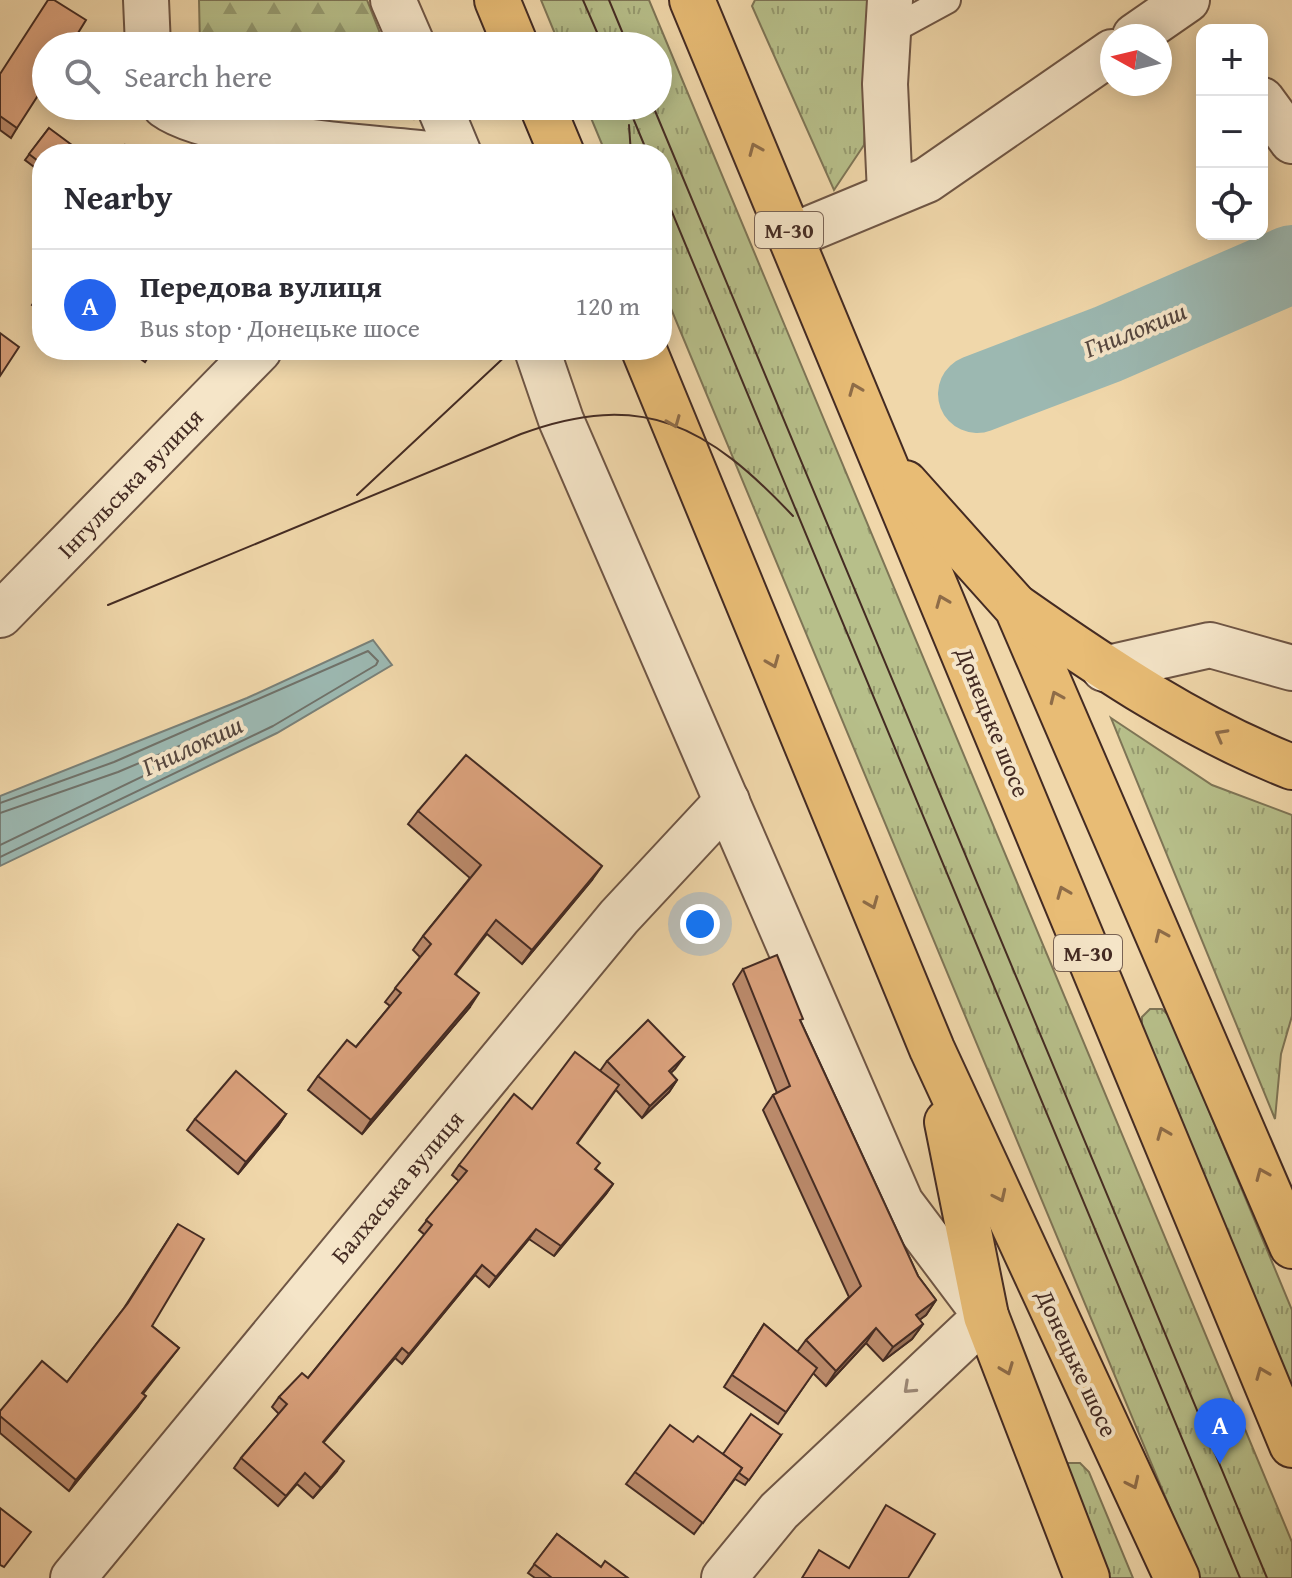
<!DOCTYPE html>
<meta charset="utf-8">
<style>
body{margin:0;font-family:"Gentium Book Plus",serif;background:#f2f2f3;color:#2b2b33}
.controls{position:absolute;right:24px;top:24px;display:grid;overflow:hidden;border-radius:16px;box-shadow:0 4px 20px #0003}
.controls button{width:72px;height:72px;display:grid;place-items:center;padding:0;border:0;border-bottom:2px solid #e1e1e2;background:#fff;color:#2b2b33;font:40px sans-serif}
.compass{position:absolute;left:1100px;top:24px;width:72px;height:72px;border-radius:50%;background:#fff;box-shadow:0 4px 20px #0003;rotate:278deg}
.you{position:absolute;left:700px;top:924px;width:28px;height:28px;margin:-20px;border:6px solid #fff;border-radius:50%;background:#1a73e8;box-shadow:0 0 0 12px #1a73e833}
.badge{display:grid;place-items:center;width:52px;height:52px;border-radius:50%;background:#2563eb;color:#fff;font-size:26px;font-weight:700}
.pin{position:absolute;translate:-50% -66px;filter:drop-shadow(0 2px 4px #0008)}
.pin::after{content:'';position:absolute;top:42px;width:28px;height:24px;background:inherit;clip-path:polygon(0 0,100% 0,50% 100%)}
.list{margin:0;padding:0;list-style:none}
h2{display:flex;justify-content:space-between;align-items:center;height:104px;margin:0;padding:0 32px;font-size:34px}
h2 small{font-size:26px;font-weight:400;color:#7c7c81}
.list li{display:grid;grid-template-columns:52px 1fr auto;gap:24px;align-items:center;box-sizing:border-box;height:112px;padding:0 32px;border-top:2px solid #e1e1e2}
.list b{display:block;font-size:30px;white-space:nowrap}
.list p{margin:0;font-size:26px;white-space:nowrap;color:#7c7c81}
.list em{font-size:26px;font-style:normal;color:#7c7c81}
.icon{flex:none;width:44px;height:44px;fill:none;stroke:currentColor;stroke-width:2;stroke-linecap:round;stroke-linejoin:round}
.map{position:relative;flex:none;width:1292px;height:1578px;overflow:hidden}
.search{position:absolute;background:#fff;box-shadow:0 4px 20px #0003;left:32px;top:32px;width:640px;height:88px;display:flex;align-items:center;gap:20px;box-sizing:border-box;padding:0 28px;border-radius:44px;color:#7c7c81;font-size:30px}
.panel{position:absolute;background:#fff;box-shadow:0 4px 20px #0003;left:32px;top:144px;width:640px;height:216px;border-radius:32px}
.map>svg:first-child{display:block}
.grass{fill:url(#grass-tufts);stroke:#7e7556;stroke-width:2}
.forest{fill:url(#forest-firs);stroke:#7e7556;stroke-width:2}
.water{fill:#9cb8b1;stroke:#798078;stroke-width:2}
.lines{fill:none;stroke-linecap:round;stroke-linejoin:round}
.shore{stroke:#70726a;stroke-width:2}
.river{stroke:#9cb8b1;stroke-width:78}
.service-casing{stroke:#6f5645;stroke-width:30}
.minor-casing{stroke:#6f5645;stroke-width:48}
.trunk-casing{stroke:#442b23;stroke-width:48}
.service{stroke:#f5e5c8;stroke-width:26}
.minor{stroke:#f5e5c8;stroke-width:44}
.trunk{stroke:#e8bc75;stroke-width:44}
.tram{stroke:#442b23;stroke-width:2}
.wall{fill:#bc8b6c;stroke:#442b23;stroke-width:2}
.shaded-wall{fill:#997158;stroke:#442b23;stroke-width:2}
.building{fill:#dba27d;stroke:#442b23;stroke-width:2}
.oneway{stroke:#8e6c48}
.oneway2{stroke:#9c8876}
.labels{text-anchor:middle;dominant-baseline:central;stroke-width:8;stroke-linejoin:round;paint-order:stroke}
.shield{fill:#f5e5c8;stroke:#796354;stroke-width:2}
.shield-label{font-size:22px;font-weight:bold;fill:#442b23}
.street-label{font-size:24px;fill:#442b23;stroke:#f5e5c8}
.water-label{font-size:26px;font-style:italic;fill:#56473f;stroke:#f5e5c8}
</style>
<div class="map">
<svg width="1292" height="1578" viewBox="0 0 1292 1578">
<defs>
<pattern id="grass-tufts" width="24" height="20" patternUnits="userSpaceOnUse" patternTransform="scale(2)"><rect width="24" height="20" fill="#b7bf8a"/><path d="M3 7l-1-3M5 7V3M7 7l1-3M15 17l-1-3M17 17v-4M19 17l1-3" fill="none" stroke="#969b70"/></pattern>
<pattern id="forest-firs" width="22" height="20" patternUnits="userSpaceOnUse" patternTransform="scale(2)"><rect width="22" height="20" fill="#b7bf8a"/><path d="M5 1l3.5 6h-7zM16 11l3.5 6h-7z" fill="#969b70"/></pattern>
</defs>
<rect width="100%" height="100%" fill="#f0d7aa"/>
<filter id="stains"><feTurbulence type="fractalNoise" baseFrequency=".0025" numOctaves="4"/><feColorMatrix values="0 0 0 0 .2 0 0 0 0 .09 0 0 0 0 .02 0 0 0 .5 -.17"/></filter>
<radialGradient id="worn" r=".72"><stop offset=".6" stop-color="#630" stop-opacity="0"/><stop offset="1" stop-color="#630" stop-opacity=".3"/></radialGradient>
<g class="grass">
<path d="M 541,0 L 649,0 L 1292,1542 L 1292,1578 L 1199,1578 L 662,287 L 662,154 L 606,154 L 586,106 L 658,106 L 658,46 L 560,46 Z"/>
<path d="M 755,0 L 872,0 L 864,145 L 834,190 L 752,6 Z"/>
<path d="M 1111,718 L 1212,785 L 1292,815 L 1292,1016 L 1281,1054 L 1275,1119 Z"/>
<path d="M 1150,1009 L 1162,1009 L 1170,1017 L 1292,1310 L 1292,1388 L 1142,1029 L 1142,1017 Z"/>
<path d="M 1068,1463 L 1080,1463 L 1089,1472 L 1133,1578 L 1099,1578 L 1062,1467 Z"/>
</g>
<g class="forest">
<path d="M 199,0 L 367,0 L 385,46 L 200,46 Z"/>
<path d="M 292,106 L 408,106 L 413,119 Z"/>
</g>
<path class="water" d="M 373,640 L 392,665 L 277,733 L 0,866 L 0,796 L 247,698 Z"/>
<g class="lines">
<g class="shore">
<path d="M 0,803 L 114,762 L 368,651 L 378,661 L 376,665 L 273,726 L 0,857"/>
<path d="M 0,813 L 118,772 L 236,722 L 241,725 L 239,730 L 0,845"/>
</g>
<path class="river" d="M 977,394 L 1108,344 L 1292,264"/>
<defs>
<path id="service" d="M 888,32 L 947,0"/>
<g id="minor">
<path d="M 146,0 L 148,46"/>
<path d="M 393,0 L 413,46"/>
<path d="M 1135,36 L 1187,0"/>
<path d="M 1262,100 L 1292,141"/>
<path d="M 165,106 C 210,139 370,147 430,154"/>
<path d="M 439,106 L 459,154"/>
<path d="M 890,193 L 885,84 L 890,0"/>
<path d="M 792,236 L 927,180 L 1112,52"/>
<path d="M 537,350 L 561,420 L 901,1203 L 986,1316 L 779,1511 L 724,1578"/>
<path d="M 0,615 L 259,350"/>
<path d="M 1104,669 L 1210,645 L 1292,668"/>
<path d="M 73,1578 L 619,917 L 727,801"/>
</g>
<g id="trunk">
<path d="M 497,0 L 516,46"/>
<path d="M 692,0 L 1292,1445"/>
<path d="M 542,106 L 562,154"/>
<path d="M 644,350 L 932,1049 L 1177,1578"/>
<path d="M 905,483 L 1017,608 L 1292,1246"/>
<path d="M 1018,608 C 1105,669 1193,728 1292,767"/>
<path d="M 947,1122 L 986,1316 L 1087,1578"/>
</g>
</defs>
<use href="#service" class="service-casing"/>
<use href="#minor" class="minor-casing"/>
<use href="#trunk" class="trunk-casing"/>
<use href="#service" class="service"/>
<use href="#minor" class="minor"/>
<use href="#trunk" class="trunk"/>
<g class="tram">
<path d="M 583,0 L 603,46"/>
<path d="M 609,0 L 628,46"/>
<path d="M 628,106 L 648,154"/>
<path d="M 653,106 L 1267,1578"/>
<path d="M 629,125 L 631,154"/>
<path d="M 662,188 L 1240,1578"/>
<path d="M 357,495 L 512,350"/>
<path d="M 108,605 L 521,434 C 643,389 708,426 793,516"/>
</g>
</g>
<g class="wall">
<path d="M 0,73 L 17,128 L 11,138 L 0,130 Z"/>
<path d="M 49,128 L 42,154 L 42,173 L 25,160 Z"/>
<path d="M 42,290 L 42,312 L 32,305 Z"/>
<path d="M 128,350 L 153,350 L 145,362 Z"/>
<path d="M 418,811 L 592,880 L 522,964 L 487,934 L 456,974 L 470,1007 L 362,1134 L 308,1090 L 318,1076 L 356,1047 L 390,1006 L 385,1002 L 420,957 L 413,950 L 423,936 L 470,878 L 408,824 Z"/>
<path d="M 743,969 L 801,1022 L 918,1276 L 936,1300 L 926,1315 L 919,1320 L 923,1324 L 912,1339 L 883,1361 L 866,1343 L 826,1386 L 813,1373 L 778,1424 L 724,1387 L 764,1324 L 797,1352 L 806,1340 L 849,1297 L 763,1110 L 773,1095 L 777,1093 L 733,984 Z"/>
<path d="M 684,1057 L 670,1073 L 677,1080 L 669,1092 L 642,1118 L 616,1090 L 577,1144 L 596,1169 L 613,1184 L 606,1194 L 554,1256 L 529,1239 L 489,1287 L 475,1275 L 402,1364 L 395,1358 L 323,1443 L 337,1471 L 313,1498 L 297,1484 L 278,1506 L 234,1468 L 241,1458 L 279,1414 L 272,1407 L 279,1397 L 308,1378 L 425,1235 L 419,1230 L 459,1181 L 452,1175 L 459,1165 L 532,1109 L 600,1071 L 607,1061 Z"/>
<path d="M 286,1114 L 278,1126 L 238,1174 L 187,1130 L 195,1119 Z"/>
<path d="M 178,1224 L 152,1326 L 179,1348 L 143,1394 L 138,1407 L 69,1491 L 0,1433 L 0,1411 L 67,1382 L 124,1308 Z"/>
<path d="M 781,1435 L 745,1485 L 735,1479 L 694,1534 L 626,1484 L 635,1472 L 693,1442 L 723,1454 Z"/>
<path d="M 557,1534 L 601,1567 L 628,1578 L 535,1578 L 528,1573 Z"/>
</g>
<g class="shaded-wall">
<path d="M 602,866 L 592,880 L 522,964 L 532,950 Z"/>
<path d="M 479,993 L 470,1007 L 362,1134 L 371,1120 Z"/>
<path d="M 684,1057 L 675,1069 L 660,1083 L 669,1071 Z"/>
<path d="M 677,1080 L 669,1092 L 642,1118 L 650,1106 Z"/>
<path d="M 286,1114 L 278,1126 L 238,1174 L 246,1162 Z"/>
<path d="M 613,1184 L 606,1194 L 554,1256 L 561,1246 Z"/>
<path d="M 536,1229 L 529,1239 L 489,1287 L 496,1277 Z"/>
<path d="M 482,1265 L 475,1275 L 402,1364 L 409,1354 Z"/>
<path d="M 936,1300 L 926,1315 L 906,1330 L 916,1315 Z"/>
<path d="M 923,1324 L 912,1339 L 883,1361 L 893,1347 Z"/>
<path d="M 876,1328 L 866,1343 L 826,1386 L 836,1371 Z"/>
<path d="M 402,1348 L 395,1358 L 315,1452 L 323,1442 Z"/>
<path d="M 146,1396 L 138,1407 L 69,1491 L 76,1480 Z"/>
<path d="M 344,1461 L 337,1471 L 313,1498 L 321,1488 Z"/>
</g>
<g class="building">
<path d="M 48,0 L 54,0 L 86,20 L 70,46 L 46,46 L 46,83 L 17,128 L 0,116 L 0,74 Z"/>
<path d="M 49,128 L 84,154 L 42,154 L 42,164 L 29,154 Z"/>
<path d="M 125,145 L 136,154 L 118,154 Z"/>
<path d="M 42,290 L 42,303 L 36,299 Z"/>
<path d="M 0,333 L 19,347 L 0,376 Z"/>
<path d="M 466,755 L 602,866 L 532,950 L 496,920 L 455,974 L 479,993 L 371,1120 L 318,1076 L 347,1040 L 356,1047 L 401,993 L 395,988 L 431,944 L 423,936 L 481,865 L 418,811 Z"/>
<path d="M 777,955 L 803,1019 L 800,1020 L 918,1276 L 936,1300 L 916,1315 L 923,1324 L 893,1347 L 876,1328 L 836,1371 L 806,1340 L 861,1286 L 773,1095 L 790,1086 L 743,969 Z"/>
<path d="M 648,1020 L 684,1057 L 669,1071 L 677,1080 L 650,1106 L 607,1061 Z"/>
<path d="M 575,1052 L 619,1085 L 577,1143 L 600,1163 L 595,1169 L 613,1184 L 561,1246 L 536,1229 L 496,1277 L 482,1265 L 409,1354 L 402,1348 L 323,1442 L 344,1461 L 321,1488 L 305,1473 L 286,1496 L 241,1458 L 287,1404 L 279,1397 L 302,1373 L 308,1378 L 432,1225 L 426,1220 L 467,1171 L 459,1165 L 514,1094 L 532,1109 Z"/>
<path d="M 236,1071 L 286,1114 L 246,1162 L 195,1119 Z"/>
<path d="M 178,1224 L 204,1239 L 152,1326 L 179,1348 L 142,1393 L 146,1396 L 76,1480 L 0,1416 L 0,1411 L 42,1361 L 67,1382 L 128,1303 Z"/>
<path d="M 764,1324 L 817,1368 L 786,1412 L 732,1375 Z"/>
<path d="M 751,1414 L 781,1435 L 749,1480 L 739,1473 L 742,1468 L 723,1454 Z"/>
<path d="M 670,1425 L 693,1442 L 698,1436 L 742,1468 L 703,1523 L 635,1472 Z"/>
<path d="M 886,1505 L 935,1534 L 908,1578 L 802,1578 L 819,1550 L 849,1568 Z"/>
<path d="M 0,1508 L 31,1532 L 4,1567 L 0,1565 Z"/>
<path d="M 557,1534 L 601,1567 L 605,1561 L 628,1578 L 552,1578 L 534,1564 Z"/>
</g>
<defs><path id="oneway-chevron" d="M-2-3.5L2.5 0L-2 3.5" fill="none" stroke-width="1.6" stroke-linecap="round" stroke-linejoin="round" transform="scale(2)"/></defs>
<g class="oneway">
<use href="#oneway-chevron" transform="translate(755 149) rotate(-113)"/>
<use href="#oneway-chevron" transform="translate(855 389) rotate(-112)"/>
<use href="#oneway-chevron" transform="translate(674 422) rotate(68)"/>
<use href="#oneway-chevron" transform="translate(942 601) rotate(-112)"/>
<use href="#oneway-chevron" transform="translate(773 662) rotate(68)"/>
<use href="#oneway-chevron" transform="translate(1056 697) rotate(-114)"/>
<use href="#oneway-chevron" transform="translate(1221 735) rotate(-151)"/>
<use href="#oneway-chevron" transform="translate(1063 892) rotate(-112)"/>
<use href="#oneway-chevron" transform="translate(872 903) rotate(68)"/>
<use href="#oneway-chevron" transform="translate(1161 935) rotate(-114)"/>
<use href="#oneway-chevron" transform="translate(1163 1133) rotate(-112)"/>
<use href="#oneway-chevron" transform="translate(1262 1174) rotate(-113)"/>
<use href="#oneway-chevron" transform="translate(1000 1196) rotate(65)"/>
<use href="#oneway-chevron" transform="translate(1007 1369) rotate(69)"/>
<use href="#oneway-chevron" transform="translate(1262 1373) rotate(-112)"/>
<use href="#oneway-chevron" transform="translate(1133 1483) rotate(65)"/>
</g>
<use class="oneway2" href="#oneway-chevron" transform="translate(909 1388) rotate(137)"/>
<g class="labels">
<g class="shield">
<rect x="755" y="212" width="68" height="36" rx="6"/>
<rect x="1054" y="935" width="68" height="36" rx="6"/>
</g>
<g class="shield-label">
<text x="789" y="230">М-30</text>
<text x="1088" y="953">М-30</text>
</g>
<g class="street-label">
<text transform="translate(130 483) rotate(-46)">Інгульська вулиця</text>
<text transform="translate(993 722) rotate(68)">Донецьке шосе</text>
<text transform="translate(397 1187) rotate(-50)">Балхаська вулиця</text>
<text transform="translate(1077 1363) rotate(65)">Донецьке шосе</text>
</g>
<g class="water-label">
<text transform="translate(1135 329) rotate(-22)">Гнилокиш</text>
<text transform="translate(192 745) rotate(-25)">Гнилокиш</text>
</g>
</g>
<rect width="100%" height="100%" filter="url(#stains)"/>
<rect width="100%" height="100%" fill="url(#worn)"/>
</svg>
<div class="controls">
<button>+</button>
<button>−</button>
<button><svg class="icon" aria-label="locate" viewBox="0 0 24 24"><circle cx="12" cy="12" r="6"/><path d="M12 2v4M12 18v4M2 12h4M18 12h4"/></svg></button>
</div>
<svg class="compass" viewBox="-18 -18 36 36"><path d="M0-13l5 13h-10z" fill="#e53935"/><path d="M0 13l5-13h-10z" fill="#7c7c81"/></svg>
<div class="you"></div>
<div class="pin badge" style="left:1220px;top:1464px">A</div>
<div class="search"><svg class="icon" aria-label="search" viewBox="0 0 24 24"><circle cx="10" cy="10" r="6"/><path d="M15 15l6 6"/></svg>Search here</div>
<section class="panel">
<h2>Nearby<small></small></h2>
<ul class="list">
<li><span class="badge">A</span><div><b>Передова вулиця</b><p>Bus stop · Донецьке шосе</p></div><em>120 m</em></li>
</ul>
</section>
</div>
